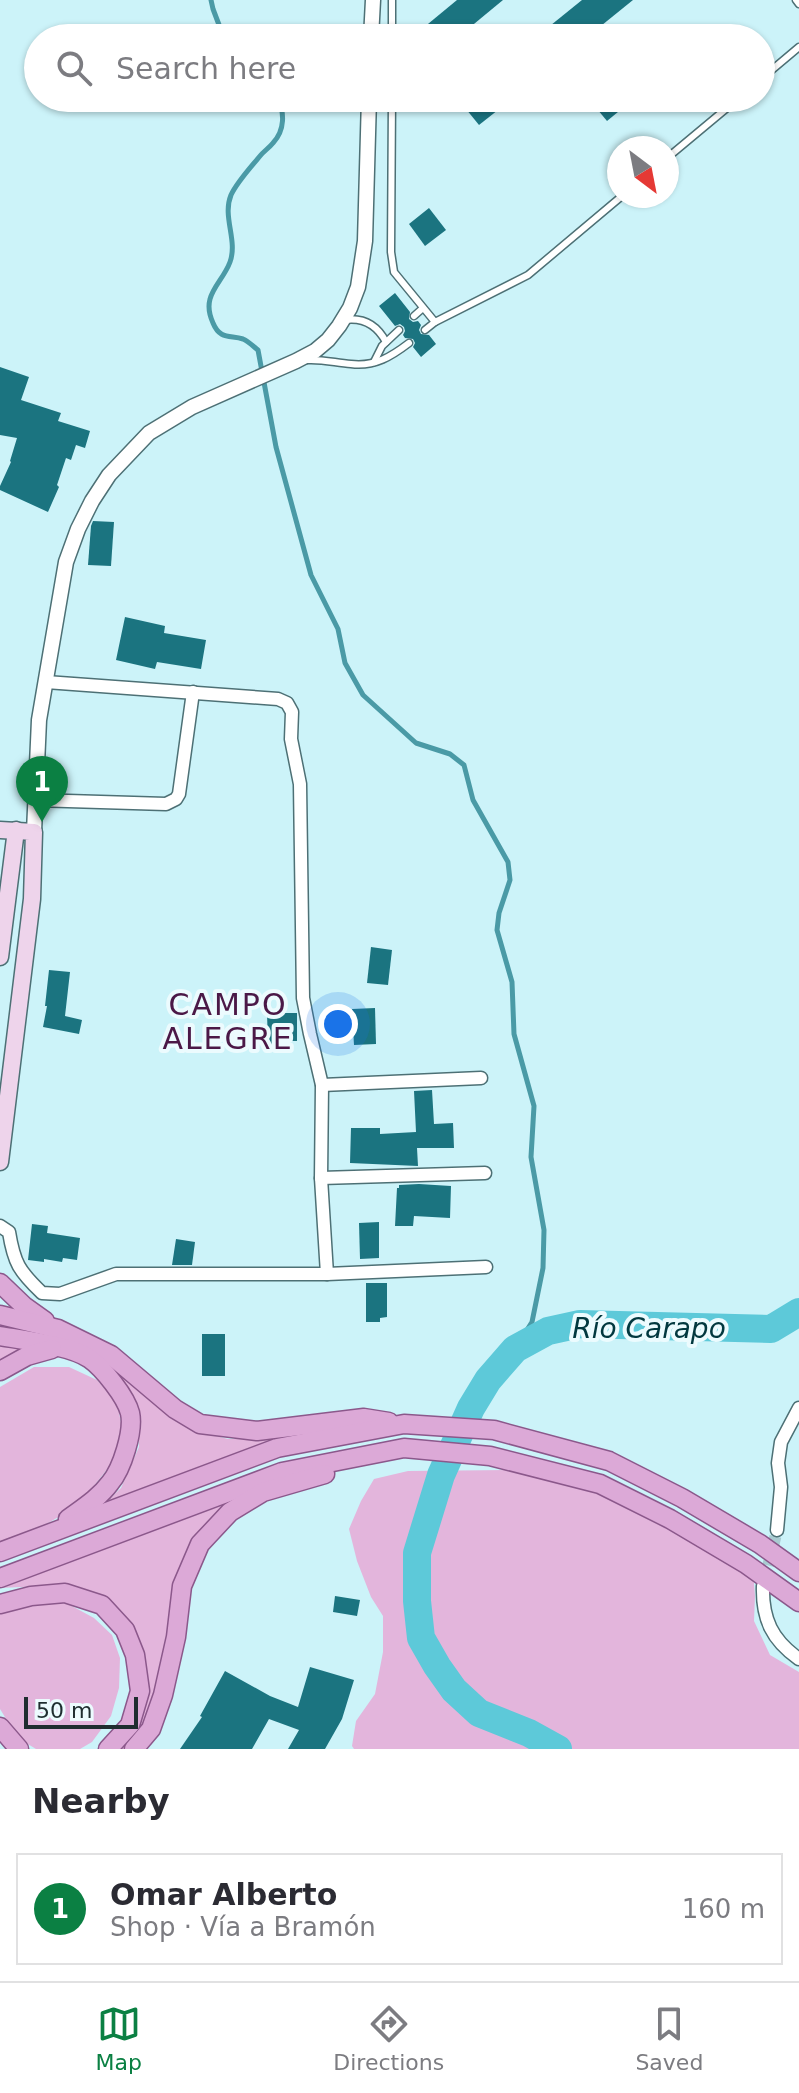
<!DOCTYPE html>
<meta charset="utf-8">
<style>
body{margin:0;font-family:"DejaVu Sans",sans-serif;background:#f7f7f7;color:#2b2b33}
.compass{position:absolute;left:607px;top:136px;width:72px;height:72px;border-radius:50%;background:#fff;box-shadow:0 2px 6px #0004;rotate:148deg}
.scale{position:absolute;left:24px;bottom:20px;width:114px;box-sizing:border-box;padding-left:8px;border:4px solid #1f2d30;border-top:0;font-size:22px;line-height:28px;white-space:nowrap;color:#1f2d30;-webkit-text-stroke:6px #ecfbfe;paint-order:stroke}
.you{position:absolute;left:338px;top:1024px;width:28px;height:28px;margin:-20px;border:6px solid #fff;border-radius:50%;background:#1a73e8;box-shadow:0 0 0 12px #1a73e833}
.badge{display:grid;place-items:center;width:52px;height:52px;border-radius:50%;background:#0b8043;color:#fff;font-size:26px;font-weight:700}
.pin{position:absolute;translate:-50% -66px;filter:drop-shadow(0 2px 4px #0008)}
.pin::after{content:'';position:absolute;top:42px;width:28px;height:24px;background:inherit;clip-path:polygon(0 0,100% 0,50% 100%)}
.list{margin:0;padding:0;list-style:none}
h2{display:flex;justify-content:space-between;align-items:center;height:104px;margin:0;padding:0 32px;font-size:34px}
h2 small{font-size:26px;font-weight:400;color:#7c7c81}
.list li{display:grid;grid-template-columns:52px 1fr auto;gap:24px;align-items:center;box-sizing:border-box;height:112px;margin:0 16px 16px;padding:0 16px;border:2px solid #e1e1e2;border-radius:0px}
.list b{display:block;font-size:30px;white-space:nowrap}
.list p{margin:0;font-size:26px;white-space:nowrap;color:#7c7c81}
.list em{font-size:26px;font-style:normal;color:#7c7c81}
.icon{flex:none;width:44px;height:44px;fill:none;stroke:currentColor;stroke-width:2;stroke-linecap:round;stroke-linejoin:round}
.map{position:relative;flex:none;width:799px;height:1749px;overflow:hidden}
.search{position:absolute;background:#fff;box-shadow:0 2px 6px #0004;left:24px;right:24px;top:24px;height:88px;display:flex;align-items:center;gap:20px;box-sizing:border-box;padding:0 28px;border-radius:44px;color:#7c7c81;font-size:30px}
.sheet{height:232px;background:#fff}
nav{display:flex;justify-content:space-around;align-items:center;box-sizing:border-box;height:112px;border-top:2px solid #e1e1e2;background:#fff;font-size:22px;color:#7c7c81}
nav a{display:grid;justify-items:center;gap:4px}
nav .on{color:#0b8043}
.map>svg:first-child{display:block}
.green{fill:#e3b5dc}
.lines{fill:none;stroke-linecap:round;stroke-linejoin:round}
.stream{stroke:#4a9aa6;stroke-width:5}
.river{stroke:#5dc9d9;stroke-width:28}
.building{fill:#1b7480}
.minor-tunnel{stroke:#a9cbd1;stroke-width:12;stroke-dasharray:12 6;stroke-linecap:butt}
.service-casing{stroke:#4d7075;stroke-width:9}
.minor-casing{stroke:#4d7075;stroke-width:15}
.tertiary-casing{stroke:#4d7075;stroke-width:17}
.secondary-casing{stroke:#4d7075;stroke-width:19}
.primary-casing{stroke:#8b588b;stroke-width:21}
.service{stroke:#fff;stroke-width:6}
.minor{stroke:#fff;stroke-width:12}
.tertiary{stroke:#fff;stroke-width:14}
.secondary{stroke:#eed4eb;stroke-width:16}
.primary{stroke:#dca9d7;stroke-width:18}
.labels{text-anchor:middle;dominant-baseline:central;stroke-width:8;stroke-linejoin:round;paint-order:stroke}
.water-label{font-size:28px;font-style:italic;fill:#02383f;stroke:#ecfbfe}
.quarter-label{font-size:30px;letter-spacing:2px;fill:#4b1847;stroke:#ecfbfe}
</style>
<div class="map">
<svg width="799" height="1749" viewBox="0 0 799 1749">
<rect width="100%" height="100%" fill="#ccf3f9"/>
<g class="green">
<path d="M 0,1317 L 75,1338 L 197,1431 L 228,1439 L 260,1439 L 292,1435 L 326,1438 L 92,1516 L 121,1488 L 139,1447 L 138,1410 L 83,1350 L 0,1365 Z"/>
<path d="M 34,1367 L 69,1367 L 97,1380 L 117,1402 L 122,1428 L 112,1463 L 79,1505 L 0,1551 L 0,1387 Z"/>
<path d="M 508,1470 L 569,1482 L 674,1519 L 753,1571 L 755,1596 L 754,1621 L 770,1655 L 799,1672 L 799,1749 L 354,1749 L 352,1746 L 356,1721 L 375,1694 L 383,1652 L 383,1616 L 371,1597 L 357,1561 L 349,1529 L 361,1501 L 374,1479 L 408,1471 Z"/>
<path d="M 289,1474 L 206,1527 L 180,1567 L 149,1721 L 127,1749 L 104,1749 L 134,1705 L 128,1631 L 65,1585 L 0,1588 L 0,1576 Z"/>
<path d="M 51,1598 L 70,1605 L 94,1618 L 112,1635 L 120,1658 L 119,1688 L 111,1716 L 92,1742 L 80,1749 L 36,1749 L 18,1738 L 0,1709 L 0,1604 Z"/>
</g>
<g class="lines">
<g class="stream">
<path d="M 211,0 L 213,9 L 224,38"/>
<path d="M 277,98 C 285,112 285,130 273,143 C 269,148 264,151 260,156 C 251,167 237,182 231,195 C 222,217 238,240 230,262 C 222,284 200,295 213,323 C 220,340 230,335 243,339 C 248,341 254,347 258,350 L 276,447 L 311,575 L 338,629 L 345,663 L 363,695 L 416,743 L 450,754 L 464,765 L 473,800 L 508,862 L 510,880 L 499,913 L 497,930 L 512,982 L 514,1034 L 534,1106 L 531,1157 L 544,1230 L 543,1268 L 532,1322 L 515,1349"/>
</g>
<path class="river" d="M 558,1749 L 529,1733 L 479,1713 L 454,1690 L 437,1666 L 421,1638 L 417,1601 L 417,1553 L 441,1475 L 471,1408 L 488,1380 L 515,1349 L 548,1331 L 580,1324 L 771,1329 L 799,1312"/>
</g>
<g class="building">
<path d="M 457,0 L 503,0 L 457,38 L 411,38 Z"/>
<path d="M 582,0 L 633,0 L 586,38 L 535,38 Z"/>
<path d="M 457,98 L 513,98 L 479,125 Z"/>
<path d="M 588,98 L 635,98 L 607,121 Z"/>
<path d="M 429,208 L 446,230 L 425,246 L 409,224 Z"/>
<path d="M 395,293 L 410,312 L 409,319 L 413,322 L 418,321 L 421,325 L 419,330 L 421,334 L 429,335 L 436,344 L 421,357 L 413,347 L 415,343 L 413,339 L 405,338 L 403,335 L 405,331 L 404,327 L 400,324 L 395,326 L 379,306 Z"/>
<path d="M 0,367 L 29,377 L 21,400 L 61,413 L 58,421 L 90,431 L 85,448 L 76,445 L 71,460 L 66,458 L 57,485 L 59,487 L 48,512 L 0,490 L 0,486 L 11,462 L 10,461 L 17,438 L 0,435 Z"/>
<path d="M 93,521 L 114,522 L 111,566 L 88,565 L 91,526 Z"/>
<path d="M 125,617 L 165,626 L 164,633 L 206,640 L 201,669 L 157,662 L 155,669 L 116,660 Z"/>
<path d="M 371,947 L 392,950 L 388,985 L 367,983 Z"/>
<path d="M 49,970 L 70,972 L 65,1016 L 82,1020 L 79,1034 L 43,1027 L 47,1006 L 45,1006 Z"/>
<path d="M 375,1008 L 376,1044 L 354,1045 L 352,1009 Z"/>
<path d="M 267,1013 L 297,1013 L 297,1041 L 283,1041 L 283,1046 L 268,1046 Z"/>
<path d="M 432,1090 L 434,1124 L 453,1123 L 454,1148 L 417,1148 L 418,1166 L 350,1163 L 351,1128 L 380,1128 L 380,1134 L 416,1132 L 414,1091 Z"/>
<path d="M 419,1184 L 451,1186 L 450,1218 L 414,1216 L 413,1226 L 395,1226 L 397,1188 L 399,1188 L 399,1185 Z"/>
<path d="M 379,1222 L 379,1258 L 360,1259 L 359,1223 Z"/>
<path d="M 32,1224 L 48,1226 L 47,1233 L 80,1238 L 77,1260 L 63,1258 L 62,1262 L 44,1259 L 44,1262 L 28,1260 Z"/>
<path d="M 176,1239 L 195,1242 L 192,1265 L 172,1265 Z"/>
<path d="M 366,1283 L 387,1283 L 387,1317 L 380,1318 L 380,1322 L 366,1322 Z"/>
<rect x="202" y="1334" width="23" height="42"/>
<path d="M 335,1596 L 360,1600 L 357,1616 L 333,1612 Z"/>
<path d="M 310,1667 L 354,1680 L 342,1719 L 325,1749 L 288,1749 L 299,1730 L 269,1719 L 252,1749 L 180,1749 L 202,1717 L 200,1716 L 225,1671 L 270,1696 L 298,1707 Z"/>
</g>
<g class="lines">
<path class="minor-tunnel" d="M 764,1583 L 777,1530"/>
<defs>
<g id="service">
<path d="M 796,0 L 799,4"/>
<path d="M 392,38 L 392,0"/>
<path d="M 761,79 L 799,47"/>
<path d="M 392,98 L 391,252 L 394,272 L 435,322 L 425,330"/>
<path d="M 667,158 L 739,98"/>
<path d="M 414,316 L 423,308"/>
<path d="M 344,320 C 363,317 377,325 386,342"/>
<path d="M 435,322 L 528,275 L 622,196"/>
<path d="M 307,360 C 323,359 336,363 351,364 C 375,367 392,356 409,343"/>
<path d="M 374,362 L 382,346 L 399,330"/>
</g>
<g id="minor">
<path d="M 46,682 L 278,699 L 287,703 L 292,712 L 291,739 L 300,784 L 303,998 L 310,1034 L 322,1085 L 321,1178 L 327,1274"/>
<path d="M 35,800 L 166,804 L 176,799 L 179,794 L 193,692"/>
<path d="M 322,1085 L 481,1078"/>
<path d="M 321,1178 L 485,1173"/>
<path d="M 0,1226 L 9,1232 C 14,1263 19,1271 42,1293 L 60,1294 L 116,1274 L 327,1274 L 486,1267"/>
<path d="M 777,1530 L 781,1487 L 778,1463 L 781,1442 L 799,1408"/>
<path d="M 763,1586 C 762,1619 772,1640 799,1659"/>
</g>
<g id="tertiary">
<path d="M 371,38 L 373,0"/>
<path d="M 34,832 L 39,720 L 66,562 L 78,529 L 92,501 L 109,475 L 149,433 L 192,407 L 296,361 L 315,351 L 328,340 L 339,326 L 350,308 L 358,287 L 365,241 L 369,98"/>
</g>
<g id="secondary">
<path d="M 0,830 L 34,832 L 32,899 L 0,1162"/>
<path d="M 0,957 L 16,830"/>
</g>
<g id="primary">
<path d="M 0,1283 L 24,1306 L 45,1321"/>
<path d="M 0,1315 L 58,1329 L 111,1355 L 175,1409 L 200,1424 L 257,1431 L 364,1418 L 389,1422"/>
<path d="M 0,1336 C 23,1340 72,1346 90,1359 C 103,1368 126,1397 130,1413 C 134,1431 122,1469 110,1483 C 99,1498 83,1508 68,1519"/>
<path d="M 0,1371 L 27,1356 L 52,1349"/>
<path d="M 0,1552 L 277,1448 L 404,1424 L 494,1430 L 609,1461 L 682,1498 L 760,1544 L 799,1572"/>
<path d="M 0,1578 L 282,1472 L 404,1448 L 490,1456 L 600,1484 L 670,1519 L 746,1564 L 799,1602"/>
<path d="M 0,1604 L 31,1596 L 65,1593 L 102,1605 L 125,1630 L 135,1655 L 140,1691 L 130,1725 L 108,1749"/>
<path d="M 0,1727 L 19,1749"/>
<path d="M 134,1749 L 151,1729 L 163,1695 L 176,1637 L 182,1586 L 200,1544 L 230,1512 L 263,1492 L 325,1474"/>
</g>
</defs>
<use href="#service" class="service-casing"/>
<use href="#minor" class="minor-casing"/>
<use href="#tertiary" class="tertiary-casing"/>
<use href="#secondary" class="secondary-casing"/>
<use href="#primary" class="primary-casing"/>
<use href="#service" class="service"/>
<use href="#minor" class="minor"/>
<use href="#tertiary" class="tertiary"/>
<use href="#secondary" class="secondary"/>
<use href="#primary" class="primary"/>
</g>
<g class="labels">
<g class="water-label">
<text x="649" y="1328">Río Carapo</text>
</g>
<g class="quarter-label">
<text x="228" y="1004">CAMPO<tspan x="228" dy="34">ALEGRE</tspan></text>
</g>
</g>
</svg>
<svg class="compass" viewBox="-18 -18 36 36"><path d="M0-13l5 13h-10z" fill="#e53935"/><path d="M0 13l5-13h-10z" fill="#7c7c81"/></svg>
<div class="scale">50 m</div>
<div class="you"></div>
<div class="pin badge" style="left:42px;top:822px">1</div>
<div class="search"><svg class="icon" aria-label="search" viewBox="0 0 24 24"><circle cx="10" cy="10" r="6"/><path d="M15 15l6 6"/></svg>Search here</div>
</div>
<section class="sheet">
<h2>Nearby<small></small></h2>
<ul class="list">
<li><span class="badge">1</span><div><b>Omar Alberto</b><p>Shop · Vía a Bramón</p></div><em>160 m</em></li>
</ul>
</section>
<nav>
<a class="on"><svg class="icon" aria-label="map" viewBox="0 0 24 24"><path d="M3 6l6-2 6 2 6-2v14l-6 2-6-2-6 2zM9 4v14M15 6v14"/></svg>Map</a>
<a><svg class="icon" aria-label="directions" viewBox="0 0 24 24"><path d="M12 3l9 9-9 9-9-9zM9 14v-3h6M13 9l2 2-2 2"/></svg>Directions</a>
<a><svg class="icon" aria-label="saved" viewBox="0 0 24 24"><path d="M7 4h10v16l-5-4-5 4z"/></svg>Saved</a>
</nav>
